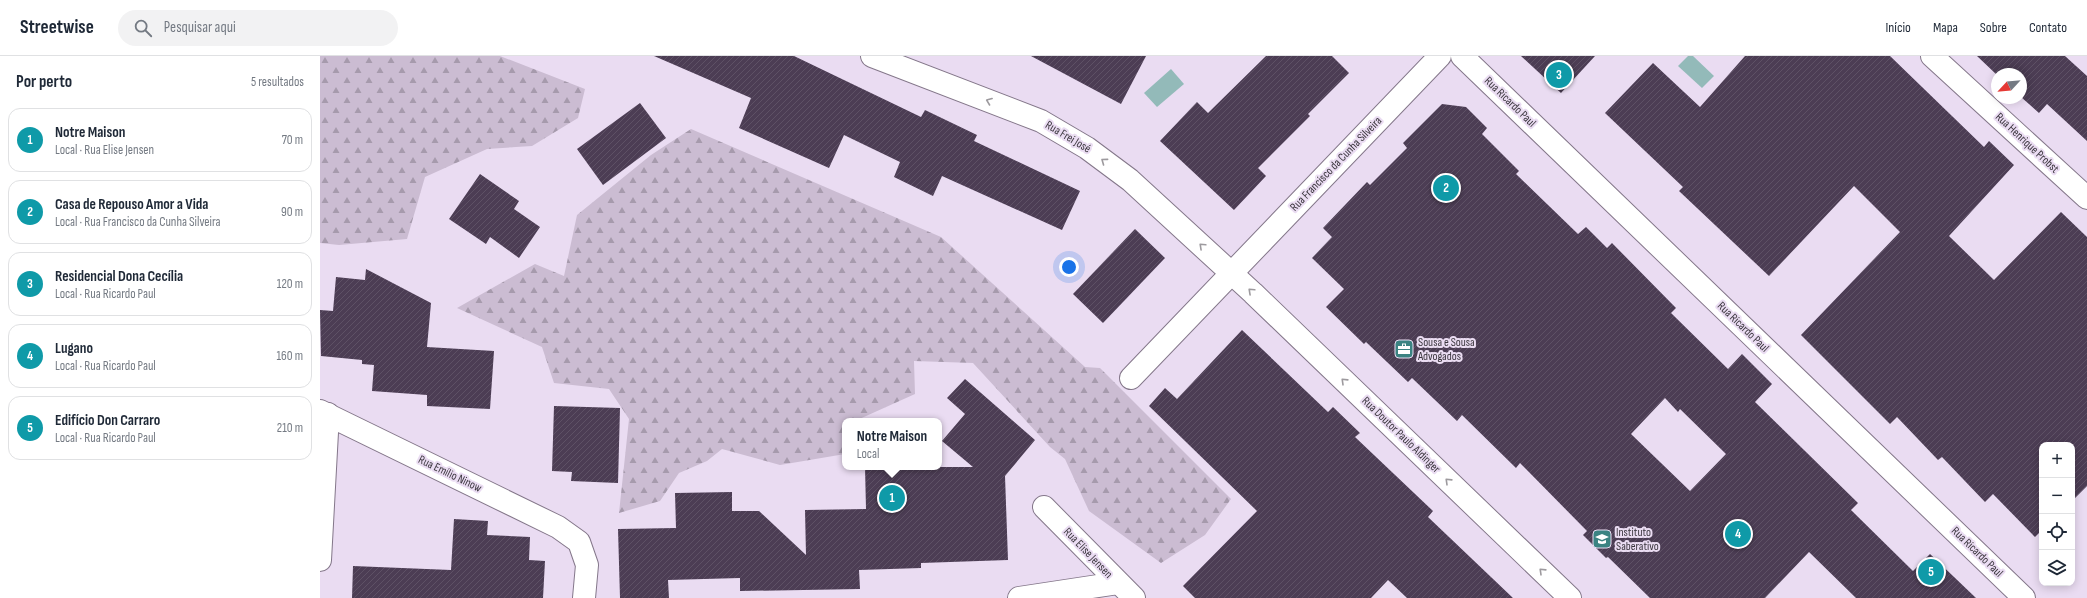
<!DOCTYPE html>
<html lang="pt">
<meta charset="utf-8">
<style>
body{margin:0;font-family:"Sofia Sans Condensed",sans-serif;background:#f2f2f3;color:#1f2937}
.controls{position:absolute;right:12px;bottom:12px;display:grid;overflow:hidden;border-radius:8px;box-shadow:0 2px 10px #0003}
.controls button{width:36px;height:36px;display:grid;place-items:center;padding:0;border:0;border-bottom:1px solid #e0e1e3;background:#fff;color:#1f2937;font:20px sans-serif}
.compass{position:absolute;left:1671px;top:12px;width:36px;height:36px;border-radius:50%;background:#fff;box-shadow:0 2px 10px #0003;rotate:244deg}
.you{position:absolute;left:749px;top:211px;width:14px;height:14px;margin:-10px;border:3px solid #fff;border-radius:50%;background:#1a73e8;box-shadow:0 0 0 6px #1a73e833}
.badge{display:grid;place-items:center;width:26px;height:26px;border-radius:50%;background:#ea580c;color:#fff;font-size:13px;font-weight:700}
.pin{position:absolute;translate:-50% -50%;border:2px solid #fff;box-shadow:0 1px 4px #0006}
.popup{position:absolute;left:522px;top:362px;width:100px;height:52px;box-sizing:border-box;display:grid;place-content:center;border-radius:8px;background:#fff;filter:drop-shadow(0 1px 3px #0005);font-size:13px;white-space:nowrap;color:#747a83}
.popup b{font-size:15px;color:#1f2937}
.popup::after{content:'';position:absolute;left:50%;top:100%;margin-left:-8px;border:8px solid transparent;border-top-color:#fff}
.list{margin:0;padding:0;list-style:none}
h2{display:flex;justify-content:space-between;align-items:center;height:52px;margin:0;padding:0 16px;font-size:17px}
h2 small{font-size:13px;font-weight:400;color:#747a83}
.list li{display:grid;grid-template-columns:26px 1fr auto;gap:12px;align-items:center;box-sizing:border-box;height:64px;margin:0 8px 8px;padding:0 8px;border:1px solid #e0e1e3;border-radius:12px}
.list b{display:block;font-size:15px;white-space:nowrap}
.list p{margin:0;font-size:13px;white-space:nowrap;color:#747a83}
.list em{font-size:13px;font-style:normal;color:#747a83}
.icon{flex:none;width:22px;height:22px;fill:none;stroke:currentColor;stroke-width:2;stroke-linecap:round;stroke-linejoin:round}
.map{position:relative;flex:none;width:1767px;height:542px;overflow:hidden}
header{display:flex;align-items:center;gap:24px;box-sizing:border-box;height:56px;padding:0 20px;background:#fff;border-bottom:1px solid #e0e1e3}
header strong{font-size:19px}
nav{display:flex;gap:22px;margin-inline-start:auto;font-size:14px}
.search{width:280px;height:36px;background:#f2f2f3;display:flex;align-items:center;gap:10px;box-sizing:border-box;padding:0 14px;border-radius:22px;color:#747a83;font-size:15px}
main{display:flex}
aside{flex:1;background:#fff}
.map>svg:first-child{display:block}
.forest{fill:url(#forest-firs)}
.water{fill:#93bab9}
.building{fill:url(#building-hatch);fill-rule:evenodd}
.lines{fill:none;stroke-linecap:round;stroke-linejoin:round}
.minor-casing{stroke:#84778a;stroke-width:24}
.minor{stroke:#fff;stroke-width:22}
.oneway{stroke:#9d9a9e}
.labels{text-anchor:middle;dominant-baseline:central;stroke-width:4;stroke-linejoin:round;paint-order:stroke}
.street-label{font-size:12px;fill:#3b363e;stroke:#eadcf2}
.poi-label{font-size:12px;fill:#3b363e;stroke:#eadcf2;text-anchor:start}
</style>
<header>
<strong>Streetwise</strong>
<div class="search"><svg class="icon" aria-label="search" viewBox="0 0 24 24"><circle cx="10" cy="10" r="6"/><path d="M15 15l6 6"/></svg>Pesquisar aqui</div>
<nav><a>Início</a><a>Mapa</a><a>Sobre</a><a>Contato</a></nav>
</header>
<main>
<aside>
<h2>Por perto<small>5 resultados</small></h2>
<ul class="list">
<li><span class="badge" style="background:#0f9aa8">1</span><div><b>Notre Maison</b><p>Local · Rua Elise Jensen</p></div><em>70 m</em></li>
<li><span class="badge" style="background:#0f9aa8">2</span><div><b>Casa de Repouso Amor a Vida</b><p>Local · Rua Francisco da Cunha Silveira</p></div><em>90 m</em></li>
<li><span class="badge" style="background:#0f9aa8">3</span><div><b>Residencial Dona Cecília</b><p>Local · Rua Ricardo Paul</p></div><em>120 m</em></li>
<li><span class="badge" style="background:#0f9aa8">4</span><div><b>Lugano</b><p>Local · Rua Ricardo Paul</p></div><em>160 m</em></li>
<li><span class="badge" style="background:#0f9aa8">5</span><div><b>Edifício Don Carraro</b><p>Local · Rua Ricardo Paul</p></div><em>210 m</em></li>
</ul>
</aside>
<div class="map">
<svg width="1767" height="542" viewBox="0 0 1767 542">
<defs>
<pattern id="forest-firs" width="22" height="20" patternUnits="userSpaceOnUse"><rect width="22" height="20" fill="#cbbcd2"/><path d="M5 1l3.5 6h-7zM16 11l3.5 6h-7z" fill="#a69aac"/></pattern>
<pattern id="building-hatch" width="6" height="6" patternUnits="userSpaceOnUse"><rect width="6" height="6" fill="#4c3d54"/><path d="M-1 1l2-2M0 6l6-6M5 7l2-2" fill="none" stroke="#5e5165"/></pattern>
</defs>
<rect width="100%" height="100%" fill="#eadcf2"/>
<g class="forest">
<path d="M 0,0 L 180,0 L 265,33 L 258,62 L 212,90 L 167,93 L 105,121 L 87,183 L 19,189 L 0,187 Z"/>
<path d="M 371,73 L 621,181 L 765,311 L 780,312 L 911,443 L 885,479 L 841,507 L 769,455 L 745,403 L 730,391 L 653,307 L 594,305 L 595,338 L 535,365 L 525,365 L 525,398 L 460,409 L 402,393 L 387,405 L 359,417 L 340,445 L 299,457 L 309,363 L 289,333 L 234,327 L 222,291 L 137,252 L 215,208 L 244,220 L 257,159 L 331,99 Z"/>
</g>
<g class="water">
<path d="M 1368,0 L 1373,0 L 1394,20 L 1382,32 L 1358,10 Z"/>
<path d="M 851,13 L 864,28 L 837,51 L 824,37 Z"/>
</g>
<g class="building">
<path d="M 334,0 L 474,0 L 601,61 L 605,54 L 657,79 L 654,85 L 760,135 L 742,174 L 622,120 L 613,140 L 574,121 L 580,106 L 524,79 L 509,112 L 419,72 L 431,42 Z"/>
<path d="M 711,0 L 826,0 L 801,48 Z"/>
<path d="M 946,0 L 1012,0 L 1029,17 L 988,58 L 990,60 L 938,112 L 946,120 L 914,154 L 840,85 L 877,46 L 888,57 Z"/>
<path d="M 1201,0 L 1275,0 L 1241,37 Z"/>
<path d="M 1425,0 L 1570,0 L 1664,91 L 1669,85 L 1694,109 L 1629,180 L 1674,224 L 1741,156 L 1767,181 L 1767,430 L 1752,445 L 1752,389 L 1722,389 L 1722,474 L 1715,481 L 1673,438 L 1665,446 L 1622,401 L 1618,404 L 1577,361 L 1570,368 L 1481,279 L 1580,176 L 1534,130 L 1449,220 L 1359,135 L 1363,131 L 1285,57 L 1333,7 L 1380,51 Z"/>
<path d="M 1657,0 L 1745,0 L 1767,20 L 1767,85 L 1727,48 L 1719,57 L 1701,41 L 1701,18 L 1677,19 Z"/>
<path d="M 320,47 L 346,82 L 283,129 L 257,93 Z"/>
<path d="M 1122,48 L 1146,51 L 1167,72 L 1162,78 L 1199,115 L 1196,118 L 1258,178 L 1266,171 L 1287,192 L 1292,187 L 1356,252 L 1351,257 L 1408,313 L 1422,298 L 1452,328 L 1435,346 L 1538,447 L 1531,454 L 1593,515 L 1610,498 L 1656,542 L 1536,542 L 1489,496 L 1445,542 L 1330,542 L 1288,501 L 1286,502 L 1263,479 L 1267,475 L 1200,407 L 1196,412 L 1142,359 L 1137,365 L 1092,322 L 1088,326 L 1046,286 L 1044,288 L 1006,251 L 1024,233 L 992,202 L 1012,181 L 1003,172 L 1047,126 L 1050,129 L 1087,92 L 1083,87 ZM 1345,342 L 1358,356 L 1360,353 L 1406,398 L 1370,435 L 1311,378 Z"/>
<path d="M 160,118 L 199,145 L 194,153 L 220,171 L 199,202 L 170,181 L 166,188 L 129,163 Z"/>
<path d="M 815,173 L 845,202 L 783,267 L 753,238 Z"/>
<path d="M 46,213 L 111,247 L 107,291 L 174,295 L 170,353 L 107,350 L 107,339 L 52,335 L 54,309 L 42,308 L 42,304 L 1,300 L 0,254 L 13,255 L 16,221 L 45,224 Z"/>
<path d="M 922,274 L 1008,356 L 1013,351 L 1040,377 L 1035,381 L 1113,455 L 1108,461 L 1193,542 L 1087,542 L 1068,524 L 1051,542 L 875,542 L 863,530 L 937,455 L 829,350 L 845,332 L 857,343 Z"/>
<path d="M 645,323 L 715,384 L 685,420 L 688,504 L 601,507 L 601,512 L 539,514 L 540,533 L 420,535 L 420,522 L 348,524 L 349,542 L 300,542 L 298,473 L 356,472 L 355,437 L 412,436 L 412,455 L 439,455 L 486,499 L 485,454 L 546,453 L 545,411 L 653,411 L 622,385 L 645,358 L 627,342 Z"/>
<path d="M 234,350 L 300,352 L 298,427 L 251,425 L 252,416 L 232,415 Z"/>
<path d="M 134,463 L 168,465 L 167,479 L 210,481 L 209,504 L 225,505 L 223,542 L 32,542 L 33,510 L 131,514 Z"/>
</g>
<g class="lines">
<defs>
<g id="minor">
<path d="M 552,0 L 721,65 L 767,92 L 810,124 L 933,237 L 1250,542"/>
<path d="M 1142,0 L 1704,542"/>
<path d="M 1612,0 L 1767,142"/>
<path d="M 811,322 L 1120,0"/>
<path d="M 0,355 L 238,471 L 259,486 L 267,509 L 264,542"/>
<path d="M 724,451 L 814,542"/>
<path d="M 0,504 L 8,358"/>
<path d="M 699,542 L 798,527"/>
</g>
</defs>
<use href="#minor" class="minor-casing"/>
<use href="#minor" class="minor"/>
</g>
<defs><path id="oneway-chevron" d="M-2-3.5L2.5 0L-2 3.5" fill="none" stroke-width="1.6" stroke-linecap="round" stroke-linejoin="round"/></defs>
<g class="oneway">
<use href="#oneway-chevron" transform="translate(669 45) rotate(-159)"/>
<use href="#oneway-chevron" transform="translate(784 105) rotate(-144)"/>
<use href="#oneway-chevron" transform="translate(882 190) rotate(-137)"/>
<use href="#oneway-chevron" transform="translate(931 235) rotate(-137)"/>
<use href="#oneway-chevron" transform="translate(1024 325) rotate(-136)"/>
<use href="#oneway-chevron" transform="translate(1128 425) rotate(-136)"/>
<use href="#oneway-chevron" transform="translate(1222 515) rotate(-136)"/>
</g>
<defs>
<symbol id="office-square" viewBox="-11 -11 22 22"><rect x="-9" y="-9" width="18" height="18" rx="4" fill="#3b8382" stroke="#eadcf2"/><path d="M-6-3h4V-5.5h4V-3h4V5H-6ZM-1-4.5V-3h2v-1.5ZM-6 0V1H6V0Z" fill="#fff"/></symbol>
<symbol id="school-square" viewBox="-11 -11 22 22"><rect x="-9" y="-9" width="18" height="18" rx="4" fill="#3b8382" stroke="#eadcf2"/><path d="M0-5L7-2L0 1L-7-2ZM-4 1L0 2.5L4 1V4Q0 6-4 4Z" fill="#fff"/></symbol>
</defs>
<g fill-rule="evenodd">
<use href="#office-square" x="1073" y="282" width="22" height="22"/>
<use href="#school-square" x="1271" y="472" width="22" height="22"/>
</g>
<g class="labels">
<g class="street-label">
<text transform="translate(1190 46) rotate(44)">Rua Ricardo Paul</text>
<text transform="translate(748 81) rotate(31)">Rua Frei José</text>
<text transform="translate(1707 87) rotate(43)">Rua Henrique Probst</text>
<text transform="translate(1016 108) rotate(-46)">Rua Francisco da Cunha Silveira</text>
<text transform="translate(1423 271) rotate(44)">Rua Ricardo Paul</text>
<text transform="translate(1081 379) rotate(44)">Rua Doutor Paulo Aldinger</text>
<text transform="translate(130 418) rotate(26)">Rua Emílio Ninow</text>
<text transform="translate(1657 496) rotate(44)">Rua Ricardo Paul</text>
<text transform="translate(768 497) rotate(46)">Rua Elise Jensen</text>
</g>
<g class="poi-label">
<text x="1098" y="286">Sousa e Sousa<tspan x="1098" dy="14">Advogados</tspan></text>
<text x="1296" y="476">Instituto<tspan x="1296" dy="14">Saberativo</tspan></text>
</g>
</g>
</svg>
<div class="controls">
<button>+</button>
<button>−</button>
<button><svg class="icon" aria-label="locate" viewBox="0 0 24 24"><circle cx="12" cy="12" r="6"/><path d="M12 2v4M12 18v4M2 12h4M18 12h4"/></svg></button>
<button><svg class="icon" aria-label="layers" viewBox="0 0 24 24"><path d="M12 4l9 5-9 5-9-5zM3 14l9 5 9-5"/></svg></button>
</div>
<svg class="compass" viewBox="-18 -18 36 36"><path d="M0-13l5 13h-10z" fill="#e53935"/><path d="M0 13l5-13h-10z" fill="#747a83"/></svg>
<div class="you"></div>
<div class="pin badge" style="left:572px;top:442px;background:#0f9aa8">1</div>
<div class="popup"><b>Notre Maison</b>Local</div>
<div class="pin badge" style="left:1126px;top:132px;background:#0f9aa8">2</div>
<div class="pin badge" style="left:1239px;top:19px;background:#0f9aa8">3</div>
<div class="pin badge" style="left:1418px;top:478px;background:#0f9aa8">4</div>
<div class="pin badge" style="left:1611px;top:516px;background:#0f9aa8">5</div>
</div>
</main>
